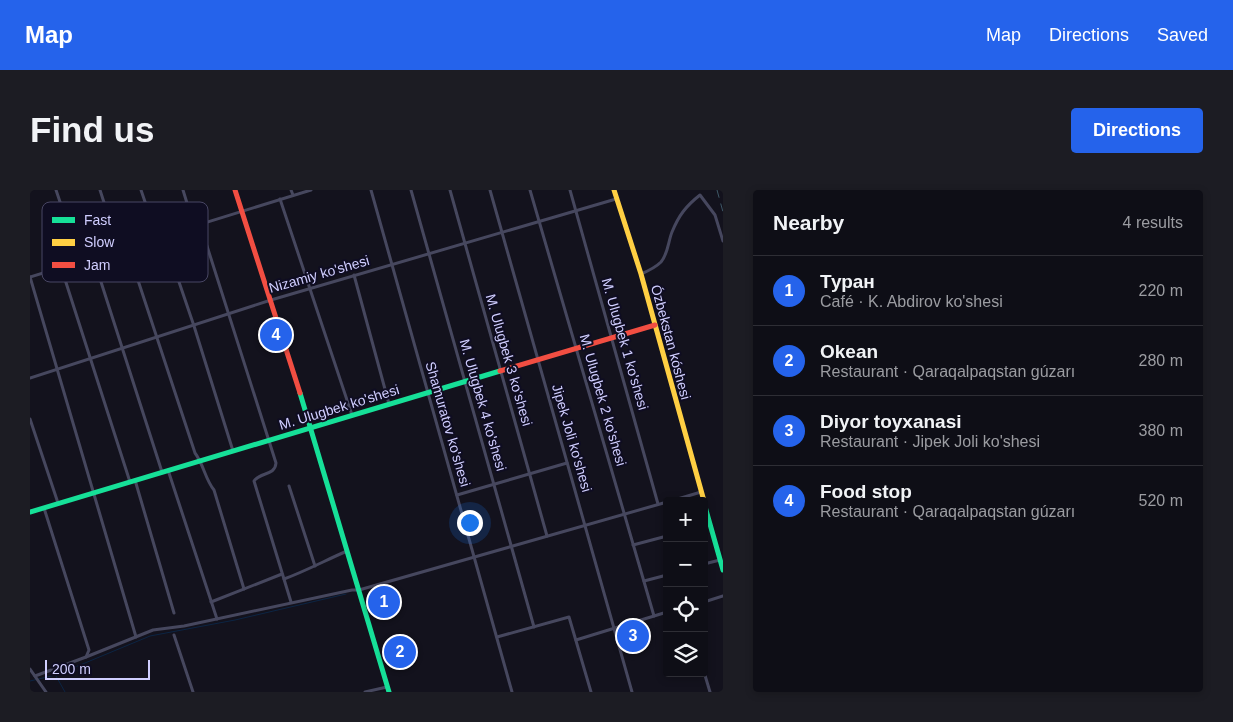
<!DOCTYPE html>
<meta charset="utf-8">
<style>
body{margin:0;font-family:Helvetica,sans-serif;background:#1c1c23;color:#f1f3f6}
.controls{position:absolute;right:15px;bottom:15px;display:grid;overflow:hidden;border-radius:5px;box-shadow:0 2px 8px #0003}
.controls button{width:45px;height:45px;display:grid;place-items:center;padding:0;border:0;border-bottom:1px solid #2e2e35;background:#0e0e16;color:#f1f3f6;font:25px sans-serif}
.scale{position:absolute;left:15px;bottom:12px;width:105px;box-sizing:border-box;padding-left:5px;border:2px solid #d0ceff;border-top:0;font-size:14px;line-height:18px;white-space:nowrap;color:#d0ceff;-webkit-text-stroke:4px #0f0d22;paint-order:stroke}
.you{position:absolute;left:439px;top:332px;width:18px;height:18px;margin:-12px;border:4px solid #fff;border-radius:50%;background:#1a73e8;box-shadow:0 0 0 8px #1a73e833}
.badge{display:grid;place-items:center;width:32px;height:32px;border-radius:50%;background:#2563eb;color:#fff;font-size:16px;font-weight:700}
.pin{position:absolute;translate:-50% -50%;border:2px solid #fff;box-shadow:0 1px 5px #0006}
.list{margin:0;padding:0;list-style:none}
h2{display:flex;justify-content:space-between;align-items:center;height:65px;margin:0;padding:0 20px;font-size:21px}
h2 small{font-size:16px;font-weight:400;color:#9b9ca1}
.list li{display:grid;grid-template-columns:32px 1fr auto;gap:15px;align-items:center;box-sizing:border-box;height:70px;padding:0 20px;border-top:1px solid #2e2e35}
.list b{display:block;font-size:19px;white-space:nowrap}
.list p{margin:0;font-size:16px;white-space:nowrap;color:#9b9ca1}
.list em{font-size:16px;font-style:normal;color:#9b9ca1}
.icon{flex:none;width:28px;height:28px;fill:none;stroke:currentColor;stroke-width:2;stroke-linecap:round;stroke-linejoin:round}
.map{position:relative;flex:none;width:693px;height:502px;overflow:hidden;border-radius:5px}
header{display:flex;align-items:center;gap:30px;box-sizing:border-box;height:70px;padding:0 25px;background:#2563eb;color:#fff}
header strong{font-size:24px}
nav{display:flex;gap:28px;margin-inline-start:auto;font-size:18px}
.intro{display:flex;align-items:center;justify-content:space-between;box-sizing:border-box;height:120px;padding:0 30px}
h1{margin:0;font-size:35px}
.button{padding:12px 22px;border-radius:5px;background:#2563eb;color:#fff;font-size:18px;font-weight:700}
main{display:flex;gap:30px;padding:0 30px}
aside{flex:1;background:#0e0e16;border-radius:5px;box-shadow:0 2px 8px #0003}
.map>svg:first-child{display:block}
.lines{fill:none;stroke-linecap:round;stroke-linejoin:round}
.stream{stroke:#0c2544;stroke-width:1}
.street{stroke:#46475e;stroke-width:3}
.fast{stroke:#16e098;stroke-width:5}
.slow{stroke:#ffcf43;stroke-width:5}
.jam{stroke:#f24e42;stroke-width:5}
.rail{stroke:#3e5867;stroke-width:1;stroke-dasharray:8 6;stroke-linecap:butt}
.labels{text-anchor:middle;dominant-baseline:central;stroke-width:4;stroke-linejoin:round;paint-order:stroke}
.street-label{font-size:14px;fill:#d0ceff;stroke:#0f0d22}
.key{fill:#0f0d22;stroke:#494764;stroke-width:1}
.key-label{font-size:14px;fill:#d0ceff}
</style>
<header>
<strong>Map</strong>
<nav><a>Map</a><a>Directions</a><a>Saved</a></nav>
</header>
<div class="intro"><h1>Find us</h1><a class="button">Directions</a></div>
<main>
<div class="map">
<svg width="693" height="502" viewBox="0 0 693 502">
<rect width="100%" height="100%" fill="#13121d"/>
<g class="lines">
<g class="stream">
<path d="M 26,486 L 35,502"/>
<path d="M 0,491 L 26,485 L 120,446 L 205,430 L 316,404"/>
</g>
<g class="street">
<path d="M 26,0 L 50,71"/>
<path d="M 70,0 L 89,59"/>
<path d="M 111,0 L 127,47"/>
<path d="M 153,0 L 164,36"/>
<path d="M 261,0 L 263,5"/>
<path d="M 341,0 L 482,502"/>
<path d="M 381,0 L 504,437"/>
<path d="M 420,0 L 517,346"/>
<path d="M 460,0 L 602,502"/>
<path d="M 500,0 L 624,426"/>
<path d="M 540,0 L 628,314"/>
<path d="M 250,9 L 322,225"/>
<path d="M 170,34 L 246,273 C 245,286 230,282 224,291 L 261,412"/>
<path d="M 133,45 L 164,136 L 203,261"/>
<path d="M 97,57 L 165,263 C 174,275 175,289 184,300 L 214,399"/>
<path d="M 63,67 L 132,282"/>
<path d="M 31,77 L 100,292"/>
<path d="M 611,84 C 618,81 625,78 631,72 C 638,64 638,52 642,42 C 649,25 656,16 670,5 L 685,25 L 693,51"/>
<path d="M 324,85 L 359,214"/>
<path d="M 0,87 L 106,447"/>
<path d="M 0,87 L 281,0"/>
<path d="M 0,188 L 241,110 L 586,9"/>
<path d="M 0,229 L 28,313"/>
<path d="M 138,280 L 187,429"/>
<path d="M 105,290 L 144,423"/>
<path d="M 259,296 L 285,376"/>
<path d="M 427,305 L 537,273"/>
<path d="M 641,311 L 671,302"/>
<path d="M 674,335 L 680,334"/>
<path d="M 603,355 L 637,346"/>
<path d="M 674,374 L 690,370"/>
<path d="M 254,389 C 276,381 296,370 317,361"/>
<path d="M 614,391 L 637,385"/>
<path d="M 181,412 L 252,384"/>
<path d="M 674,412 L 693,406"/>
<path d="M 144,445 L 163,502"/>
<path d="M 467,447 L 539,427 L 561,502"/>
<path d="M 546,450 L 637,422"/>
<path d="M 56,467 L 123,440 L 154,436 L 322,400 L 329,400 L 637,312"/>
<path d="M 0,479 L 16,502"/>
<path d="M 674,482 L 680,502"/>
<path d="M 5,486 L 56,467 L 59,460 L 14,318"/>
<path d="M 335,502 L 357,497"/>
</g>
<g class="fast">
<path d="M 270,203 L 359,502"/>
<path d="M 674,313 L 693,380"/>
<path d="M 0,322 L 470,181"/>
</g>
<path class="slow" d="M 584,0 L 611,84 L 674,311"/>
<g class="jam">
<path d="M 205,0 L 270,203"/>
<path d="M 470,181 L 625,135"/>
</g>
<path class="rail" d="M 687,0 L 693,22"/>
</g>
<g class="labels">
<g class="street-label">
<text transform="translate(289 84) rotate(-16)">Nizamiy ko'shesi</text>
<text transform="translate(641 152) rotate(75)">Ózbekstan kóshesi</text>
<text transform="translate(595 154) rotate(74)">M. Ulugbek 1 ko'shesi</text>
<text transform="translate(479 170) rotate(74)">M. Ulugbek 3 ko'shesi</text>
<text transform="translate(573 210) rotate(74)">M. Ulugbek 2 ko'shesi</text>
<text transform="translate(453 215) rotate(74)">M. Ulugbek 4 ko'shesi</text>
<text transform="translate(309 217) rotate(-17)">M. Ulugbek ko'shesi</text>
<text transform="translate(418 234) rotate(74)">Shamuratov ko'shesi</text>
<text transform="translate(542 248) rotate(74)">Jipek Joli ko'shesi</text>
</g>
</g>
<rect x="12" y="12" width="166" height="80" rx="8" class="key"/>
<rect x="22" y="27" width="23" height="6" fill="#16e098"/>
<rect x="22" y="49" width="23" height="7" fill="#ffcf43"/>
<rect x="22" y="72" width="23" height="6" fill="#f24e42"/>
<g class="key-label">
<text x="54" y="35">Fast</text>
<text x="54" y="57">Slow</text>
<text x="54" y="80">Jam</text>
</g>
</svg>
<div class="controls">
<button>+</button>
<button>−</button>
<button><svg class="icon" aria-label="locate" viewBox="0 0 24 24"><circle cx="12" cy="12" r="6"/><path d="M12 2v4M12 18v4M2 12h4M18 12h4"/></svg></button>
<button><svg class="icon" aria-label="layers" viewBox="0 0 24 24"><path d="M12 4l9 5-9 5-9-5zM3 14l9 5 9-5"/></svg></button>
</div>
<div class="scale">200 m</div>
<div class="you"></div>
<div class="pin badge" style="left:354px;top:412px">1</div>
<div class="pin badge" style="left:370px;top:462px">2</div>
<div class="pin badge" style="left:603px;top:446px">3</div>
<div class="pin badge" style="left:246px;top:145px">4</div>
</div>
<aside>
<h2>Nearby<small>4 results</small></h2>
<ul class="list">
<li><span class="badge">1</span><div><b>Туран</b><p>Café · K. Abdirov ko'shesi</p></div><em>220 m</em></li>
<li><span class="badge">2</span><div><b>Okean</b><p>Restaurant · Qaraqalpaqstan gúzarı</p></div><em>280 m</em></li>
<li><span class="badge">3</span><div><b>Diyor toyxanasi</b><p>Restaurant · Jipek Joli ko'shesi</p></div><em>380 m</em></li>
<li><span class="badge">4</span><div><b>Food stop</b><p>Restaurant · Qaraqalpaqstan gúzarı</p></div><em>520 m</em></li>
</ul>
</aside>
</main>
